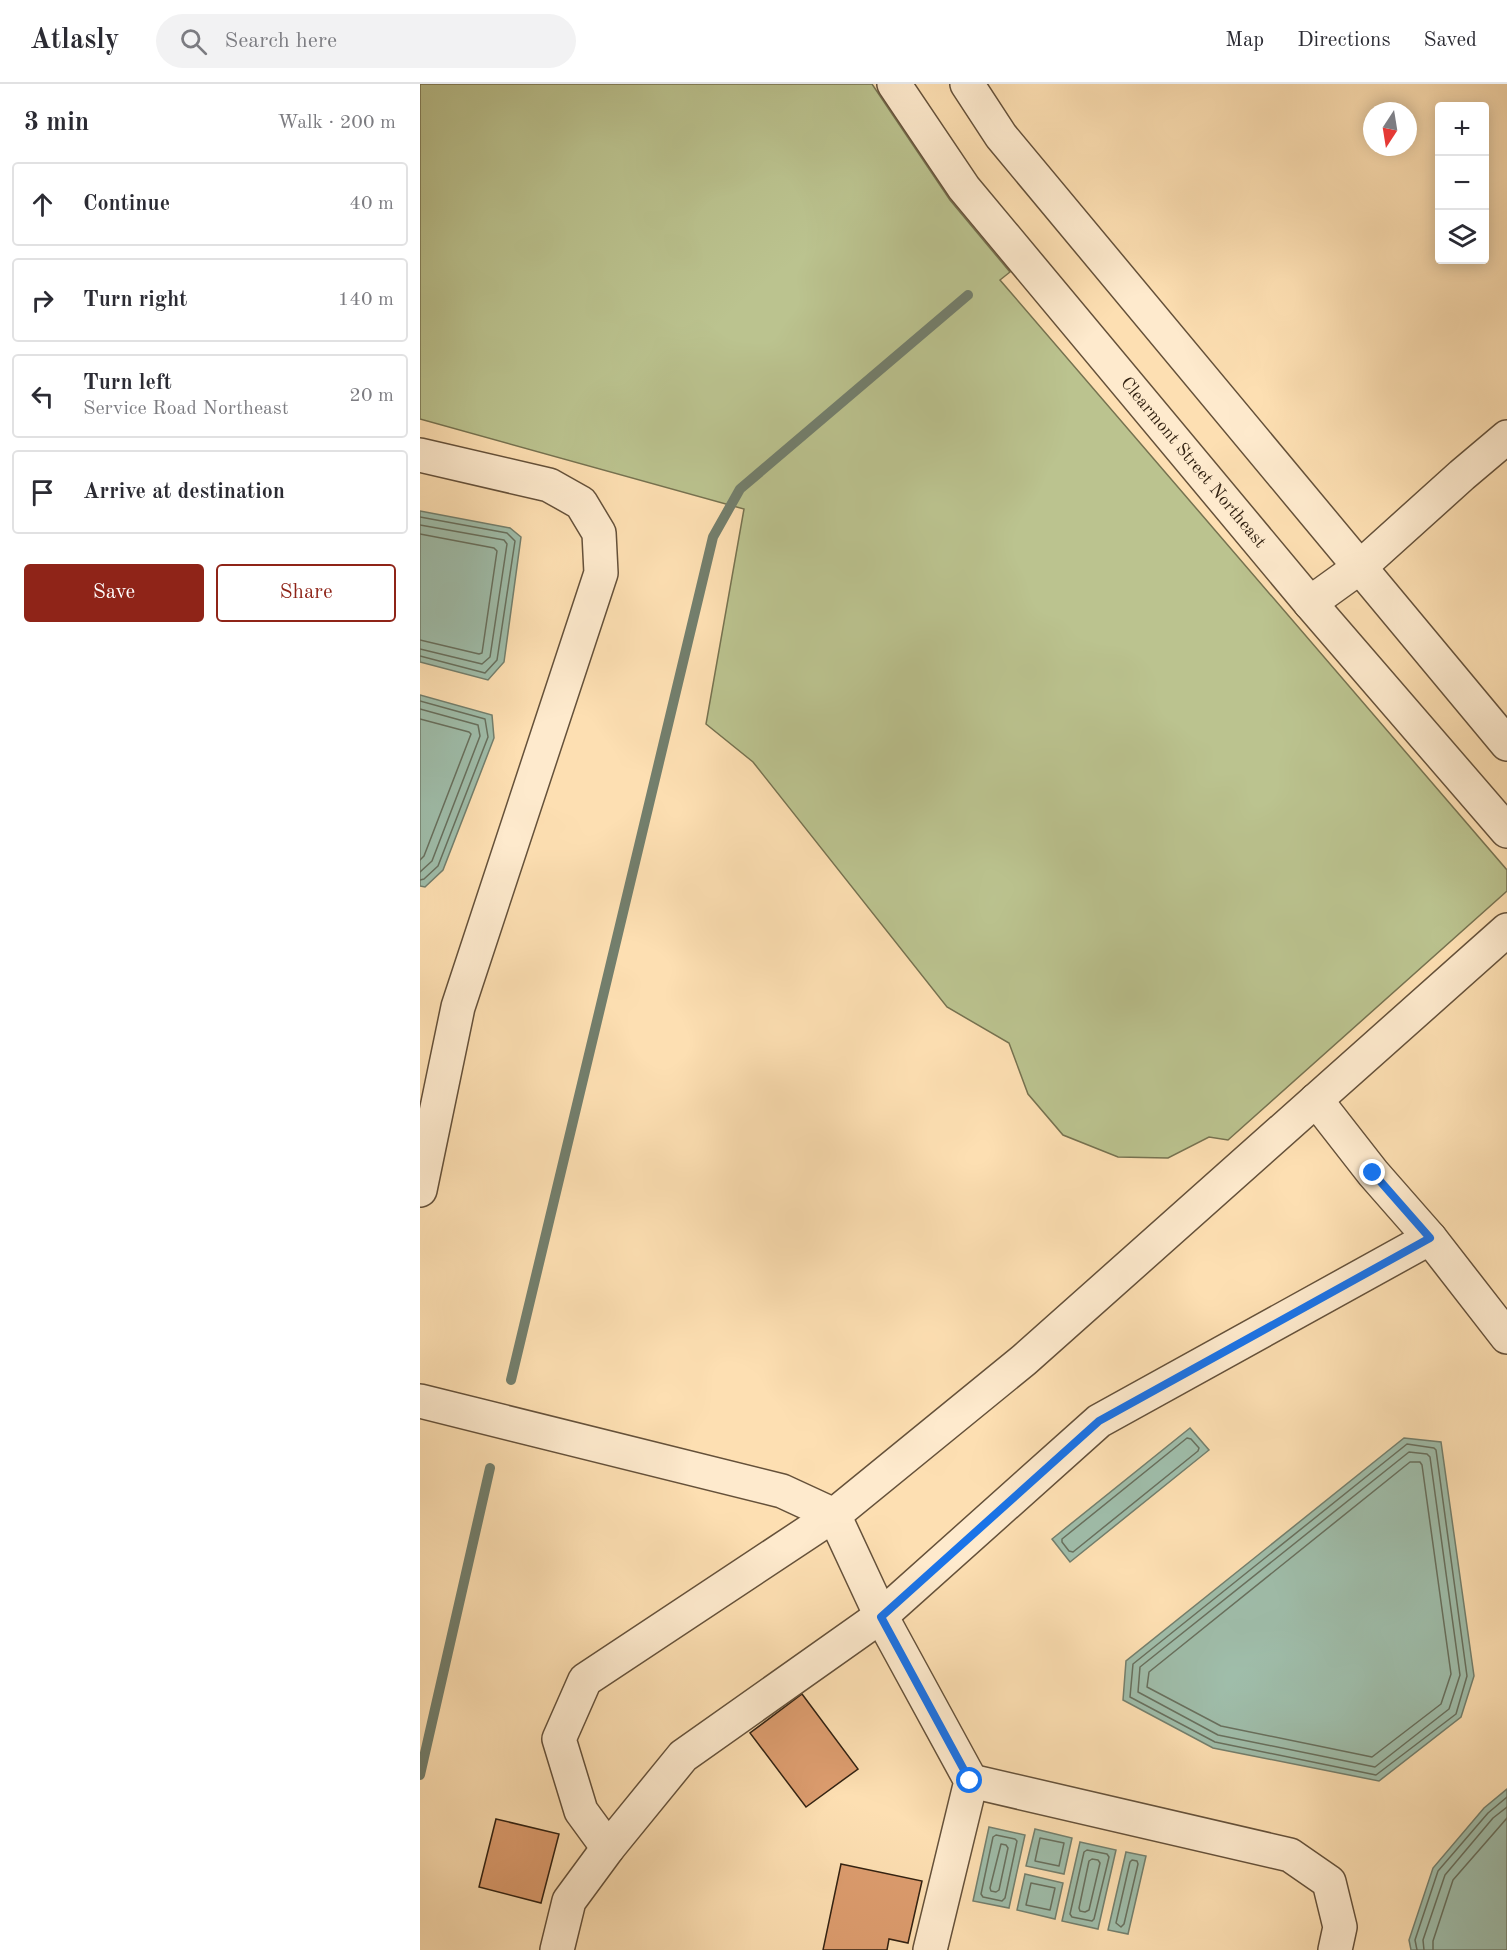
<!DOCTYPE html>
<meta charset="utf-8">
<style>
body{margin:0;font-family:"Old Standard TT",serif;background:#f2f2f3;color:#2b2b33}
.controls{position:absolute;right:18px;top:18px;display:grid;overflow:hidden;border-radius:6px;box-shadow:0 3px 15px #0003}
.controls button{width:54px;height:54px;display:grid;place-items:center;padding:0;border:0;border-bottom:2px solid #e1e1e2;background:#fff;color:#2b2b33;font:30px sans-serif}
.compass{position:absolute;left:943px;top:18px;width:54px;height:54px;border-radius:50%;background:#fff;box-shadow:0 3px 15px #0003;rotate:192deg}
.stop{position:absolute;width:18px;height:18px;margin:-14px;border:4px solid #1a73e8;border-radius:50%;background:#fff}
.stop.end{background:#1a73e8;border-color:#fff;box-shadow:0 2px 6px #0008}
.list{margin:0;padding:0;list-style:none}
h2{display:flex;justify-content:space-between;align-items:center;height:78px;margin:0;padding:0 24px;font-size:26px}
h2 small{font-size:20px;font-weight:400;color:#7c7c81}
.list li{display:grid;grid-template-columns:39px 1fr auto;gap:18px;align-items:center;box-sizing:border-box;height:84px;margin:0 12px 12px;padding:0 12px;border:2px solid #e1e1e2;border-radius:6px}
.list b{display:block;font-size:22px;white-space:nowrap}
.list p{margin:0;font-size:20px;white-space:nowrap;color:#7c7c81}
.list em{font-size:20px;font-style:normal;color:#7c7c81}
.actions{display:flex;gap:12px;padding:18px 24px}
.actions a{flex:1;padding:14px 0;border:2px solid #8f2418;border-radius:6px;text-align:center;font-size:21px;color:#8f2418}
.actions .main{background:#8f2418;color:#fff}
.icon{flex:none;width:33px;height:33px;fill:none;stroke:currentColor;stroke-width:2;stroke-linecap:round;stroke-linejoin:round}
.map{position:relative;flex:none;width:1087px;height:1866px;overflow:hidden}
header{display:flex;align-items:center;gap:36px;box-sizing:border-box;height:84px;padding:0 30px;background:#fff;border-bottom:2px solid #e1e1e2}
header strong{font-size:28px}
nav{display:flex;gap:33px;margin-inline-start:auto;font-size:21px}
.search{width:420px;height:54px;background:#f2f2f3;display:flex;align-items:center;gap:15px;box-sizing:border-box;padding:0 21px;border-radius:33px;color:#7c7c81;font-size:22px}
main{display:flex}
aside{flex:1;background:#fff}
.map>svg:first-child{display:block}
.green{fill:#bbc38f;stroke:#767250;stroke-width:1.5}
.water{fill:#9fbdaa;stroke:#737f6d;stroke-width:1.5}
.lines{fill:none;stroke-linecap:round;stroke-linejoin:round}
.shore{stroke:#68705e;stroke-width:1.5}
.stream{stroke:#737f6d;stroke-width:10}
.building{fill:#dd9d6f;stroke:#322212;stroke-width:1.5}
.minor-casing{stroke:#65513a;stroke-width:36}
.minor{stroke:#feeacd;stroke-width:33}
.route{stroke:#1a73e8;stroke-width:8}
.labels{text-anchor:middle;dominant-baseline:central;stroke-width:4.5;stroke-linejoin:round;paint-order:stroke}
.street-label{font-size:18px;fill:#322212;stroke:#feeacd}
</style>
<header>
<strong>Atlasly</strong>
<div class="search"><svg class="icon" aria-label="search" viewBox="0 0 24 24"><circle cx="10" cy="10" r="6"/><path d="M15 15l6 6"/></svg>Search here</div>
<nav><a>Map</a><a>Directions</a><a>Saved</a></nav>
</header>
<main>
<aside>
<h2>3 min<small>Walk · 200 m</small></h2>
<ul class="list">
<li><svg class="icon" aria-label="ahead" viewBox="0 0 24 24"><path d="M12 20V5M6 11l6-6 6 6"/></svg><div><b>Continue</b></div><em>40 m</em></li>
<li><svg class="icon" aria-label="right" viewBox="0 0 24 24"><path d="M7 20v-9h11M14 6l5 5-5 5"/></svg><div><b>Turn right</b></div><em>140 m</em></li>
<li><svg class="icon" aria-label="left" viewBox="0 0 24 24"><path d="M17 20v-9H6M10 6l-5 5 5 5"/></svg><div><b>Turn left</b><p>Service Road Northeast</p></div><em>20 m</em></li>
<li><svg class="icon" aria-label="arrive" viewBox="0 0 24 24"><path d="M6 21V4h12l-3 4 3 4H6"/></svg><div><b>Arrive at destination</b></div></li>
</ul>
<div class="actions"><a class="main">Save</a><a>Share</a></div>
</aside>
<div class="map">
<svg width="1087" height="1866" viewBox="0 0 1087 1866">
<rect width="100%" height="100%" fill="#fddfb2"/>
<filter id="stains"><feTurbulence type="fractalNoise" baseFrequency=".00333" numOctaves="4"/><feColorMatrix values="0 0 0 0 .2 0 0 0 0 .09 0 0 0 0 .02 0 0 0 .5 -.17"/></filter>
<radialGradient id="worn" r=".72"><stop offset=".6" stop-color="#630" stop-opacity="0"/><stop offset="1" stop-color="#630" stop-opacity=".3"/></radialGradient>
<path class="green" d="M 0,0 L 452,0 L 530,116 L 590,188 L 580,196 L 1087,786 L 1087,807 L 808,1056 L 789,1053 L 748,1074 L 698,1073 L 643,1051 L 608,1010 L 589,959 L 527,923 L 333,678 L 286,640 L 324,425 L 0,335 Z"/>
<g class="water">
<path d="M 0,427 L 90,444 L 101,453 L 84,578 L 68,596 L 0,578 Z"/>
<path d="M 0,611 L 72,631 L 74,654 L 23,786 L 5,803 L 0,802 Z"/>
<path d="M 770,1344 L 789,1366 L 650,1478 L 632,1455 Z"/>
<path d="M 984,1354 L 1021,1358 L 1054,1592 L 1041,1633 L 959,1697 L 793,1664 L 703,1616 L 706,1577 Z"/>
<path d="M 1087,1705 L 1087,1866 L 991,1866 L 989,1856 L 1013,1784 L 1064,1724 Z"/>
<path d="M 569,1743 L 605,1751 L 589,1824 L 553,1817 Z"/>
<path d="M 615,1745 L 652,1754 L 644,1790 L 606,1782 Z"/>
<path d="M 660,1758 L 696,1766 L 678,1845 L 642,1837 Z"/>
<path d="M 706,1768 L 726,1772 L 708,1850 L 688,1846 Z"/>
<path d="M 605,1790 L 643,1799 L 635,1835 L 597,1826 Z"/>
</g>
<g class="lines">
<g class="shore">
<path d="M 0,433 L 87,449 L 95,457 L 77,576 L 65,589 L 0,572"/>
<path d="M 0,441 L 84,456 L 87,460 L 70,573 L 62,580 L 0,565"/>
<path d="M 0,450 L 74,464 L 77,467 L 62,569 L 59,570 L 0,556"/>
<path d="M 0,617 L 65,635 L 68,653 L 18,782 L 4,795 L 0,796"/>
<path d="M 0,625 L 58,641 L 60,652 L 12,777 L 0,788"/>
<path d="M 0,635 L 49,648 L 51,650 L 4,772 L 0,776"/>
<path d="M 767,1354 L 771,1355 L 779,1364 L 778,1367 L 653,1468 L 649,1467 L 642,1458 L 642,1455 Z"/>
<path d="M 987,1360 L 1014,1364 L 1016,1366 L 1047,1592 L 1036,1630 L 956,1691 L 795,1658 L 710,1613 L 713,1580 Z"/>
<path d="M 989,1368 L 1007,1370 L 1010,1373 L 1040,1591 L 1029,1625 L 955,1683 L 798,1651 L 718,1608 L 720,1583 Z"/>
<path d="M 990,1378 L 1000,1378 L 1002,1381 L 1031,1590 L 1021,1620 L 952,1673 L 801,1642 L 727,1603 L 729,1588 Z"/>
<path d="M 576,1751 L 595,1755 L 597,1757 L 585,1814 L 582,1817 L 563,1813 L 561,1810 L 573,1753 Z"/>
<path d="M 620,1754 L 644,1759 L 639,1782 L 615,1777 Z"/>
<path d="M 581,1760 L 586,1761 L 588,1764 L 579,1806 L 576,1808 L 571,1807 L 570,1804 Z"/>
<path d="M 667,1766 L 687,1770 L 689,1773 L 674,1835 L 672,1837 L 652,1833 L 650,1830 L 664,1768 Z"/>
<path d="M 672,1775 L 678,1776 L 680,1779 L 669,1826 L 665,1828 L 660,1827 L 659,1824 L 669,1777 Z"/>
<path d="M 712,1776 L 717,1777 L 718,1780 L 704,1840 L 701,1843 L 696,1839 L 710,1778 Z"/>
<path d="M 611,1799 L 635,1804 L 630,1826 L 606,1821 Z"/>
<path d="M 997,1866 L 995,1856 L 1018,1787 L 1068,1729 L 1087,1713"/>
<path d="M 1004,1866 L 1003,1856 L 1025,1791 L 1073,1734 L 1087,1723"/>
<path d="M 1013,1866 L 1013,1857 L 1033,1796 L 1087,1734"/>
</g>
<g class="stream">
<path d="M 91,1296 L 293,453 L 320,405 L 548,211"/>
<path d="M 0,1691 L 70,1384"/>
</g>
</g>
<g class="building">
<path d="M 382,1610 L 438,1685 L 386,1723 L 330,1649 Z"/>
<path d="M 76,1735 L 139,1750 L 121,1819 L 59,1803 Z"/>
<path d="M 421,1780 L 502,1797 L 488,1859 L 469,1855 L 467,1866 L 403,1866 Z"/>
</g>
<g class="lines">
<defs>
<g id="minor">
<path id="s1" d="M 474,0 L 544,104 L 890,519 L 1087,747"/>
<path d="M 547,0 L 581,52 L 1087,660"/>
<path d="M 0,371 L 129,401 L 161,419 L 179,449 L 181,489 L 38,923 L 0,1106"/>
<path d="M 890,519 L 940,483 L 1042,391 L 1087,353"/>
<path d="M 896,1016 L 953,1089 L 1010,1154 L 1087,1253"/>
<path d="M 0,1317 L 362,1407 L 414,1431 L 461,1532 L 551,1697 L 510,1866"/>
<path d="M 551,1697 L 870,1771 L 909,1798 L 920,1843 L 915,1866"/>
<path d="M 188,1764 L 161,1727 L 139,1655 L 165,1596 L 414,1431 L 604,1276 L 1087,846"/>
<path d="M 137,1866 L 149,1817 L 188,1764 L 263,1672 L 461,1532 L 679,1337 L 1010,1154"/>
</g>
</defs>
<use href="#minor" class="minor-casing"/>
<use href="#minor" class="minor"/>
</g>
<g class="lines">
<path class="route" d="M 550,1697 L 461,1533 L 679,1337 L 1010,1154 L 953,1089"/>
</g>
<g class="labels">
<g class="street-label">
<text stroke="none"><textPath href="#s1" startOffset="483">Clearmont Street Northeast</textPath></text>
</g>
</g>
<rect width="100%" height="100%" filter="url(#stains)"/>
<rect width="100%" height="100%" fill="url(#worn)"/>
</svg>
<div class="controls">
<button>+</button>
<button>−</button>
<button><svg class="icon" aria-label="layers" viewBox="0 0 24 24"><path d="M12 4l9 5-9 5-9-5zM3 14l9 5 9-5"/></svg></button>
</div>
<svg class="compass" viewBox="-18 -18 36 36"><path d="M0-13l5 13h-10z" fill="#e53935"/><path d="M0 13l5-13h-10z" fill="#7c7c81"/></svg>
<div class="stop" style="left:550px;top:1697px"></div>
<div class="stop end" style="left:953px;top:1089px"></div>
</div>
</main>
